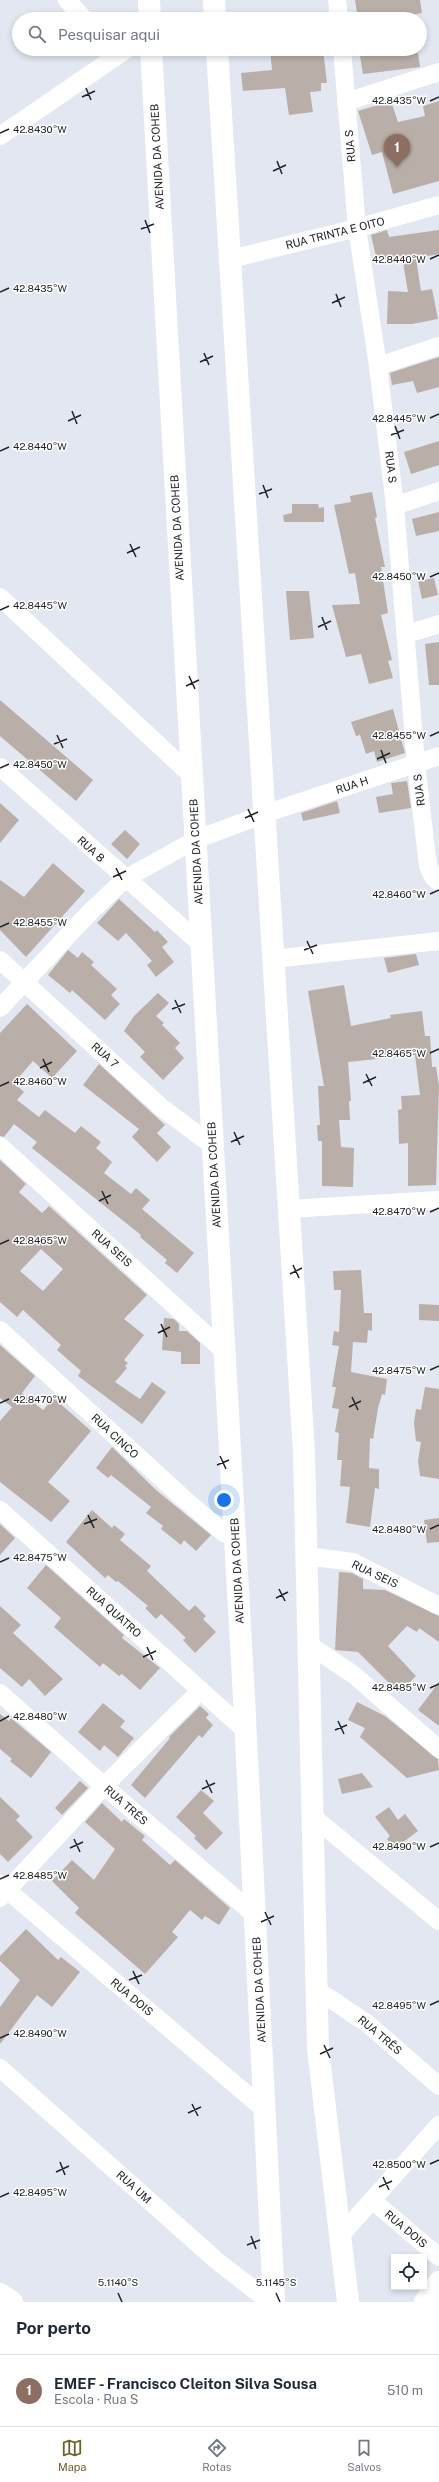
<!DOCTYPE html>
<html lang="pt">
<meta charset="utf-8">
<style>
body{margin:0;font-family:"Public Sans",sans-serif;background:#f2f2f3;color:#1f2937}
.controls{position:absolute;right:12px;bottom:12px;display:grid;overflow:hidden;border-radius:0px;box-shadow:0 2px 6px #0003}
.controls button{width:36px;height:36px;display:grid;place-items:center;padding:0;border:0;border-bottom:1px solid #e0e1e3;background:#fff;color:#1f2937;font:20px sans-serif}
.you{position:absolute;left:224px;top:1500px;width:14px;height:14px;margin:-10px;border:3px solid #fff;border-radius:50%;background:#1a73e8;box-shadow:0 0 0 6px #1a73e833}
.badge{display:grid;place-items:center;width:26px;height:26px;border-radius:50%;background:#71602e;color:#fff;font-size:13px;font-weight:700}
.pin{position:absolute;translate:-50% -33px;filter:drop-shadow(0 1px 2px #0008)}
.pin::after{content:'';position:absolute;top:21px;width:14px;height:12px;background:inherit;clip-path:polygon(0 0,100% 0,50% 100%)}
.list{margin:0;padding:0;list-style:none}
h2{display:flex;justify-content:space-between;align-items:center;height:52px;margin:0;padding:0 16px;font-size:17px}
h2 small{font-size:13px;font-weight:400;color:#747a83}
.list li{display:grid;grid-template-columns:26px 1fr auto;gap:12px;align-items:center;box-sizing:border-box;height:72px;padding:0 16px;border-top:1px solid #e0e1e3}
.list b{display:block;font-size:15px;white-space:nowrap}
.list p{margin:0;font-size:13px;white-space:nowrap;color:#747a83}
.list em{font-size:13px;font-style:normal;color:#747a83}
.icon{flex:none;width:22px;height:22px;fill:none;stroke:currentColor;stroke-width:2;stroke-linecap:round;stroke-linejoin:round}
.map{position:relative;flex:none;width:439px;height:2302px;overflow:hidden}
.search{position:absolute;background:#fff;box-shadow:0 2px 6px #0003;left:12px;right:12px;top:12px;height:44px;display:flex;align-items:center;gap:10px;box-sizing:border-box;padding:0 14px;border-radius:22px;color:#747a83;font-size:15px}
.sheet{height:124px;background:#fff}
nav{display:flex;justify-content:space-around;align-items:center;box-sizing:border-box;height:56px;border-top:1px solid #e0e1e3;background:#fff;font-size:11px;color:#747a83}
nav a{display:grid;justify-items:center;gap:2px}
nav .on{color:#71602e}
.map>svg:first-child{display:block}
.building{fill:#b9afa8;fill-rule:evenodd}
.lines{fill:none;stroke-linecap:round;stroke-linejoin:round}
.street{stroke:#fff;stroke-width:18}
.secondary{stroke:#fff;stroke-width:22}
.ticks{fill:none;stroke:#212327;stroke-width:1.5}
.labels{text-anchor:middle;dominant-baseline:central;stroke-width:3;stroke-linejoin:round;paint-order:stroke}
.street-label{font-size:11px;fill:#212327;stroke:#fff}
.ticks-label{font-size:10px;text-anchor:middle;fill:#212327;stroke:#fff;stroke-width:3;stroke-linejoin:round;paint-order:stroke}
</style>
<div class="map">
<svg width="439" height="2302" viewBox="0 0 439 2302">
<rect width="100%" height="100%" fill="#e2e7f2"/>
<g class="building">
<path d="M 355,0 L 420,0 L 422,13 L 388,19 L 358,19 Z"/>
<path d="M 270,49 L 323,49 L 327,83 L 321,83 L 321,91 L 310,92 L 313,112 L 289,115 L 285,88 L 243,91 L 241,73 L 272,70 Z"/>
<path d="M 395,52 L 396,56 L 418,53 L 420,67 L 363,74 L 360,56 Z"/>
<path d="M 391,101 L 398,122 L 425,116 L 423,106 L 439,101 L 439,181 L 393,194 L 382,152 L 372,155 L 358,111 Z"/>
<path d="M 387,230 L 389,237 L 439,230 L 439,254 L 416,258 L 421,291 L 432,289 L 438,319 L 412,324 L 387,324 L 388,291 L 408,292 L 402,256 L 377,261 L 371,235 Z"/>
<path d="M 439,357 L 439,387 L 417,393 L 413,381 L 392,385 L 390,373 Z"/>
<path d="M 439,441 L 439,465 L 411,474 L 404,452 Z"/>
<path d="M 372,492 L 377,517 L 375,518 L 385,567 L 381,567 L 388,613 L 381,615 L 392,660 L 388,661 L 393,678 L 369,684 L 361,654 L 346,657 L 332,605 L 360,604 L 355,573 L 349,574 L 334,505 L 351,502 L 350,496 Z"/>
<path d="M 292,504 L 318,504 L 319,508 L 324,507 L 324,522 L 284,522 L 283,515 L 292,513 Z"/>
<path d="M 439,512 L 439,531 L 416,536 L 412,519 Z"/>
<path d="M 434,578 L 438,595 L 422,599 L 418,581 Z"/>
<path d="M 286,591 L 309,591 L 314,638 L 290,640 Z"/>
<path d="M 439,642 L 439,685 L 429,685 L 425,644 Z"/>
<path d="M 0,700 L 93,780 L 76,801 L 0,736 Z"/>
<path d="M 393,709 L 405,753 L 377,762 L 374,751 L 366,754 L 360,735 L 356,736 L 351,722 Z"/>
<path d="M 407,781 L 411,808 L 379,813 L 376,797 L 393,794 L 391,783 Z"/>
<path d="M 337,801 L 340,813 L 303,821 L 301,813 Z"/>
<path d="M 0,803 L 19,820 L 0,843 Z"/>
<path d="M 125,830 L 140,844 L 127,859 L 111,844 Z"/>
<path d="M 53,863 L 85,891 L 26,957 L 0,930 L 0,880 L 24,897 Z"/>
<path d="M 119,899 L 155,932 L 157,930 L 168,942 L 162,947 L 174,962 L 156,977 L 147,965 L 152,961 L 126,933 L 118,941 L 97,923 Z"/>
<path d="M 68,950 L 78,958 L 82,952 L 94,962 L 91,965 L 117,989 L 111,995 L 120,1004 L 105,1020 L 72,990 L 70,993 L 48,975 Z"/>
<path d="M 416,954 L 419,965 L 388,973 L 384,958 Z"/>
<path d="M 344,985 L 351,1026 L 391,1018 L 390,1015 L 422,1011 L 425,1036 L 430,1036 L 432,1067 L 436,1067 L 439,1086 L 436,1185 L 408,1186 L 408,1143 L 399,1144 L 398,1110 L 402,1109 L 401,1096 L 420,1095 L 415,1055 L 348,1062 L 351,1101 L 349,1101 L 350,1120 L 339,1120 L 341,1147 L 354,1148 L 353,1187 L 322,1186 L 322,1141 L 318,1141 L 317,1125 L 320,1125 L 318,1086 L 324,1086 L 308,991 Z"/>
<path d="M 158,993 L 169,1003 L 156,1016 L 164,1023 L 162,1025 L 180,1043 L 175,1048 L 184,1058 L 163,1080 L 140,1057 L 145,1052 L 124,1031 L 134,1016 Z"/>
<path d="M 27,1004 L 77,1051 L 52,1078 L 33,1061 L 14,1083 L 24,1092 L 17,1100 L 39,1117 L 45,1110 L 75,1133 L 81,1126 L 101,1142 L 96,1148 L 112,1162 L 104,1173 L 131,1194 L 136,1188 L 150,1200 L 142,1209 L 194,1253 L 177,1273 L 165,1263 L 167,1260 L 140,1237 L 141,1235 L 32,1148 L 37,1142 L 14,1124 L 4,1137 L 0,1136 L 0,1033 Z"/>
<path d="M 99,1064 L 165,1125 L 157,1133 L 171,1147 L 157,1162 L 132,1137 L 139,1129 L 83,1085 Z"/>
<path d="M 0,1160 L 26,1184 L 19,1192 L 42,1213 L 49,1206 L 147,1295 L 124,1319 L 144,1335 L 124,1360 L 128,1363 L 125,1366 L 127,1368 L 115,1382 L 140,1399 L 152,1382 L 166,1392 L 142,1424 L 78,1376 L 81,1371 L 57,1350 L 61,1345 L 23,1310 L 17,1317 L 0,1302 ZM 41,1249 L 63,1269 L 43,1291 L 20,1271 Z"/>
<path d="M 361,1270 L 364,1313 L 372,1313 L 372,1331 L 368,1330 L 367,1343 L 353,1342 L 351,1372 L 387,1379 L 385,1395 L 382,1394 L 378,1408 L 373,1439 L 370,1438 L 369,1468 L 379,1469 L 379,1489 L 375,1488 L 370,1527 L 346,1523 L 350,1487 L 340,1486 L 342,1460 L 337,1460 L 339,1433 L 335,1432 L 339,1409 L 332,1408 L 336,1387 L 332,1387 L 339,1346 L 332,1345 L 334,1331 L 339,1332 L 341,1290 L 334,1290 L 333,1271 Z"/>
<path d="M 419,1304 L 439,1305 L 439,1321 L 419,1320 Z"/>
<path d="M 164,1318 L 174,1319 L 179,1324 L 179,1331 L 187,1331 L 200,1343 L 200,1364 L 181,1364 L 181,1352 L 162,1350 Z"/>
<path d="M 0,1345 L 35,1376 L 22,1393 L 43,1410 L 54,1398 L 91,1431 L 48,1482 L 70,1501 L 51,1522 L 0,1482 L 0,1421 L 12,1407 L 0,1398 Z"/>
<path d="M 425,1387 L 439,1389 L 439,1479 L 420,1476 L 418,1461 L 421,1442 L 416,1441 L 414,1423 L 416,1409 L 421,1410 Z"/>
<path d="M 112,1447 L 156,1490 L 211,1535 L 196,1551 L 184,1540 L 181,1545 L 161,1529 L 163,1526 L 146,1513 L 151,1507 L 111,1475 L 108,1478 L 96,1468 Z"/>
<path d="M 92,1510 L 112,1528 L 114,1525 L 125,1534 L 120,1540 L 151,1566 L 147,1571 L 189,1611 L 195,1605 L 206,1616 L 203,1619 L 216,1632 L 195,1653 L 183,1640 L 186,1638 L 161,1614 L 156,1619 L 145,1608 L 148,1606 L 118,1581 L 116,1582 L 108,1575 L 105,1578 L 66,1542 Z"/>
<path d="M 439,1518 L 439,1542 L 427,1543 L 424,1520 Z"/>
<path d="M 0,1524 L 15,1538 L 0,1555 Z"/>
<path d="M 46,1565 L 124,1635 L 122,1638 L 160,1668 L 140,1690 L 122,1674 L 119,1676 L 103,1663 L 100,1667 L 54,1627 L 61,1618 L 27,1588 Z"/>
<path d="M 339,1572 L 352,1573 L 363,1579 L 363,1589 L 385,1590 L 439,1616 L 439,1642 L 419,1628 L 417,1632 L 407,1626 L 388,1646 L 416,1676 L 399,1693 L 358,1652 L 335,1650 Z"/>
<path d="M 0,1606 L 21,1625 L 13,1633 L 63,1679 L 45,1696 L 29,1679 L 22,1687 L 0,1668 Z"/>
<path d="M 439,1682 L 439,1726 L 418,1710 Z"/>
<path d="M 357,1702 L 385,1716 L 438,1759 L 439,1770 L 407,1778 L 360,1737 L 365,1728 L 348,1720 Z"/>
<path d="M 103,1703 L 125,1721 L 120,1727 L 134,1738 L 118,1757 L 104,1745 L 100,1751 L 78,1732 Z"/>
<path d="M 200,1706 L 209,1714 L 206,1718 L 213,1725 L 202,1738 L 199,1735 L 145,1798 L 131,1785 L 170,1738 L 169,1737 Z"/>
<path d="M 0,1714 L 9,1721 L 11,1718 L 51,1752 L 31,1778 L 10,1761 L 12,1759 L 0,1749 Z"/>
<path d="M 362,1773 L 373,1787 L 342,1794 L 338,1779 Z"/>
<path d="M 80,1781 L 88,1788 L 62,1815 L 55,1808 Z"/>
<path d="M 201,1790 L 214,1801 L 203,1813 L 223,1833 L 206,1850 L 194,1838 L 196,1836 L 176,1817 Z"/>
<path d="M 0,1797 L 20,1816 L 16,1820 L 33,1837 L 8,1862 L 0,1854 Z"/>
<path d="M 102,1803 L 122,1822 L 124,1819 L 145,1836 L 142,1840 L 170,1865 L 175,1860 L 230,1908 L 219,1925 L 205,1916 L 202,1920 L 190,1910 L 172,1932 L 178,1937 L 145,1974 L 75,1913 L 79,1908 L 52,1881 L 72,1860 L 94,1880 L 115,1849 L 85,1822 Z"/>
<path d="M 389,1807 L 398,1820 L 405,1814 L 418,1831 L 394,1849 L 387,1839 L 390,1836 L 375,1817 Z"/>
<path d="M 26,1929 L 58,1960 L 61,1957 L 80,1972 L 52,2007 L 37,1995 L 0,2044 L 0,2007 L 20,1980 L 0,1961 L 0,1956 Z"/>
</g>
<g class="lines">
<g class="street">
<path d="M 67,0 L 84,19"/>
<path d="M 337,0 L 339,19"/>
<path d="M 342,49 L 357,228 L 378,366 L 395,506 L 416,764 L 428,866 L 433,877 L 439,882"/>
<path d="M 346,102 L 439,72"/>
<path d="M 0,136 L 127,49"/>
<path d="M 230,259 L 357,228 L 439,205"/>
<path d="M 378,366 L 439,346"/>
<path d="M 395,506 L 439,491"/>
<path d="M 0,597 L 191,775"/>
<path d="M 407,634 L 439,624"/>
<path d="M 0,767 L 201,944"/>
<path d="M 273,959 L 439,941"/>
<path d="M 0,960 L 161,1107 L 213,1146"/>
<path d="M 0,1008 L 90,912 L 125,879 L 195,840 L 264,814 L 439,756"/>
<path d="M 0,1146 L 224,1351"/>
<path d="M 288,1209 L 439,1200"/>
<path d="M 0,1330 L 183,1498 L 224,1533 L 235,1536"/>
<path d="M 0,1510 L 246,1731"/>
<path d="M 306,1556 L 353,1562 L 439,1606"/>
<path d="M 308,1644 L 354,1675 L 439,1749"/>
<path d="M 0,1693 L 104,1786 L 255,1915"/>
<path d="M 312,1816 L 439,1921"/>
<path d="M 0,1884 L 265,2110"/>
<path d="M 0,1898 L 104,1786 L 201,1690"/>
<path d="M 317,1990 L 368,2024 L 439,2086"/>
<path d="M 0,2068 L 217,2261 L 270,2302"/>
<path d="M 372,2200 L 439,2257"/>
<path d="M 340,2236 L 439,2125"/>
</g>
<g class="secondary">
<path d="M 149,0 L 150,19"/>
<path d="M 214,0 L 215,19"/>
<path d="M 151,49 L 244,1698 L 274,2302"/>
<path d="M 217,49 L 304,1453 L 318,2049 L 348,2302"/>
<path d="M 0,2294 L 12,2302"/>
<path d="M 425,2302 L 439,2282"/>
</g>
</g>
<path class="ticks" d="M 86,88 L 91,100M 82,97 L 95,91M 430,101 L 439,97M 0,133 L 9,129M 277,161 L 282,174M 273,171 L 286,165M 145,220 L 150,233M 141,229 L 154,224M 430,259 L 439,255M 0,292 L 9,288M 336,294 L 341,307M 332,303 L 345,297M 204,353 L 209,365M 200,362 L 213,356M 72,411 L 77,424M 430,418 L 439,414M 68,421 L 81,415M 395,426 L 400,439M 391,435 L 404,430M 0,451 L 9,447M 263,485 L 268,498M 259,494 L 272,489M 130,544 L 136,557M 127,553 L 140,547M 430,577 L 439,573M 0,610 L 9,606M 322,617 L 327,630M 318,627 L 331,621M 189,676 L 195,689M 186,686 L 199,680M 57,735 L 63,748M 430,736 L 439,732M 54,744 L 67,739M 381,750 L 386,763M 377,759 L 390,753M 0,768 L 9,764M 248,809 L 254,822M 245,818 L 258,812M 116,868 L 122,880M 113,877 L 126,871M 430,894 L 439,890M 0,927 L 9,923M 307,941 L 313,954M 304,950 L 317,945M 175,1000 L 181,1013M 172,1009 L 185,1004M 430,1053 L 439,1049M 43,1059 L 49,1072M 40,1068 L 52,1062M 366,1074 L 372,1086M 363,1083 L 376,1077M 0,1086 L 9,1082M 234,1132 L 240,1145M 231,1142 L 244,1136M 102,1191 L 108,1204M 99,1201 L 111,1195M 430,1212 L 439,1208M 0,1244 L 9,1240M 293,1265 L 299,1278M 290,1274 L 302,1268M 161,1324 L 167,1337M 158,1333 L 170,1327M 430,1370 L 439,1366M 352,1397 L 358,1410M 0,1403 L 9,1399M 349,1407 L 361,1401M 220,1456 L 226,1469M 217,1465 L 229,1460M 88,1515 L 94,1528M 84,1524 L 97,1519M 430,1529 L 439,1525M 0,1562 L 9,1558M 279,1589 L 285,1601M 276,1598 L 288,1592M 147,1647 L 153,1660M 143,1657 L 156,1651M 430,1688 L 439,1684M 0,1721 L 9,1716M 338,1721 L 344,1734M 335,1730 L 347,1725M 206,1780 L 212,1793M 202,1789 L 215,1783M 74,1839 L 80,1852M 430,1847 L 439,1843M 70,1848 L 83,1842M 0,1879 L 9,1875M 265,1912 L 271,1925M 261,1922 L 274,1916M 133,1971 L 139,1984M 129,1980 L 142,1975M 430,2005 L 439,2001M 0,2038 L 9,2034M 324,2045 L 330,2058M 320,2054 L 333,2048M 192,2104 L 198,2116M 188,2113 L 201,2107M 60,2162 L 65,2175M 430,2164 L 439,2160M 56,2172 L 69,2166M 383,2177 L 389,2190M 379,2187 L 392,2181M 0,2197 L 9,2193M 251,2236 L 256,2249M 247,2245 L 260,2240M 118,2293 L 122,2302M 276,2293 L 280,2302"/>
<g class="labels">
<g class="street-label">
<text transform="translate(350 146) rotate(-95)">RUA S</text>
<text transform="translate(157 157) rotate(-93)">AVENIDA DA COHEB</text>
<text transform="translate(335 233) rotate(-14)">RUA TRINTA E OITO</text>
<text transform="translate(391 467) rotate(83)">RUA S</text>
<text transform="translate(177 528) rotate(-93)">AVENIDA DA COHEB</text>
<text transform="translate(352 785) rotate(-18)">RUA H</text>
<text transform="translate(419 790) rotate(-97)">RUA S</text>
<text transform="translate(91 849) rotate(42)">RUA 8</text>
<text transform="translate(196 852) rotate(-93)">AVENIDA DA COHEB</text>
<text transform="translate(105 1055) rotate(42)">RUA 7</text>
<text transform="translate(214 1175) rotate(-93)">AVENIDA DA COHEB</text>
<text transform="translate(112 1248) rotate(42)">RUA SEIS</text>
<text transform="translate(115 1436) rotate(43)">RUA CINCO</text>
<text transform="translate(237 1571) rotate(-93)">AVENIDA DA COHEB</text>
<text transform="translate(375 1574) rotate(25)">RUA SEIS</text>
<text transform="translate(114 1612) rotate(42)">RUA QUATRO</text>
<text transform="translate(126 1805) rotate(41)">RUA TRÊS</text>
<text transform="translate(259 1990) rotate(-93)">AVENIDA DA COHEB</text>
<text transform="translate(132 1997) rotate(40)">RUA DOIS</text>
<text transform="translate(380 2035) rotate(40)">RUA TRÊS</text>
<text transform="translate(134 2187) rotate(42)">RUA UM</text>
<text transform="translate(406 2229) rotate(40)">RUA DOIS</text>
</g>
</g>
<g class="ticks-label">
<text x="399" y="104">42.8435°W</text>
<text x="40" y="133">42.8430°W</text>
<text x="399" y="263">42.8440°W</text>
<text x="40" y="292">42.8435°W</text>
<text x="399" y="422">42.8445°W</text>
<text x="40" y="450">42.8440°W</text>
<text x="399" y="580">42.8450°W</text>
<text x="40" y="609">42.8445°W</text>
<text x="399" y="739">42.8455°W</text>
<text x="40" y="768">42.8450°W</text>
<text x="399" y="898">42.8460°W</text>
<text x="40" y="926">42.8455°W</text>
<text x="399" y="1057">42.8465°W</text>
<text x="40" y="1085">42.8460°W</text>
<text x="399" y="1215">42.8470°W</text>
<text x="40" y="1244">42.8465°W</text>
<text x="399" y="1374">42.8475°W</text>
<text x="40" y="1403">42.8470°W</text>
<text x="399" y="1533">42.8480°W</text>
<text x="40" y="1561">42.8475°W</text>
<text x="399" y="1691">42.8485°W</text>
<text x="40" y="1720">42.8480°W</text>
<text x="399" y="1850">42.8490°W</text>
<text x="40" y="1879">42.8485°W</text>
<text x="399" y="2009">42.8495°W</text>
<text x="40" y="2037">42.8490°W</text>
<text x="399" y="2168">42.8500°W</text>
<text x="40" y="2196">42.8495°W</text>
<text x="118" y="2286">5.1140°S</text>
<text x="276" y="2286">5.1145°S</text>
</g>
</svg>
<div class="controls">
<button><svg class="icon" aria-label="locate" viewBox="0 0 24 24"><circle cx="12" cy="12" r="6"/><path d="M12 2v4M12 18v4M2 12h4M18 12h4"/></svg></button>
</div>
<div class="you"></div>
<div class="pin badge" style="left:397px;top:167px;background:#8d6e63">1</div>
<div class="search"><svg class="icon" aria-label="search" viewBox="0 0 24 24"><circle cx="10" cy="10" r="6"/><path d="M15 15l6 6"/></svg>Pesquisar aqui</div>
</div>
<section class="sheet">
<h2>Por perto<small></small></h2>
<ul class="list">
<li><span class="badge" style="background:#8d6e63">1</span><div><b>EMEF - Francisco Cleiton Silva Sousa</b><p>Escola · Rua S</p></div><em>510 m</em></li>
</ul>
</section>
<nav>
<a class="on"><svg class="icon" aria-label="map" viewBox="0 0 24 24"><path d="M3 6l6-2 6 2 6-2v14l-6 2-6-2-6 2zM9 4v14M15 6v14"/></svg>Mapa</a>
<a><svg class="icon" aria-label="directions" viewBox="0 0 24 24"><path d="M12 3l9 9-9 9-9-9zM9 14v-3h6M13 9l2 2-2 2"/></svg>Rotas</a>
<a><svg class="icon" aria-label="saved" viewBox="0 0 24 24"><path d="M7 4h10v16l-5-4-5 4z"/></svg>Salvos</a>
</nav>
